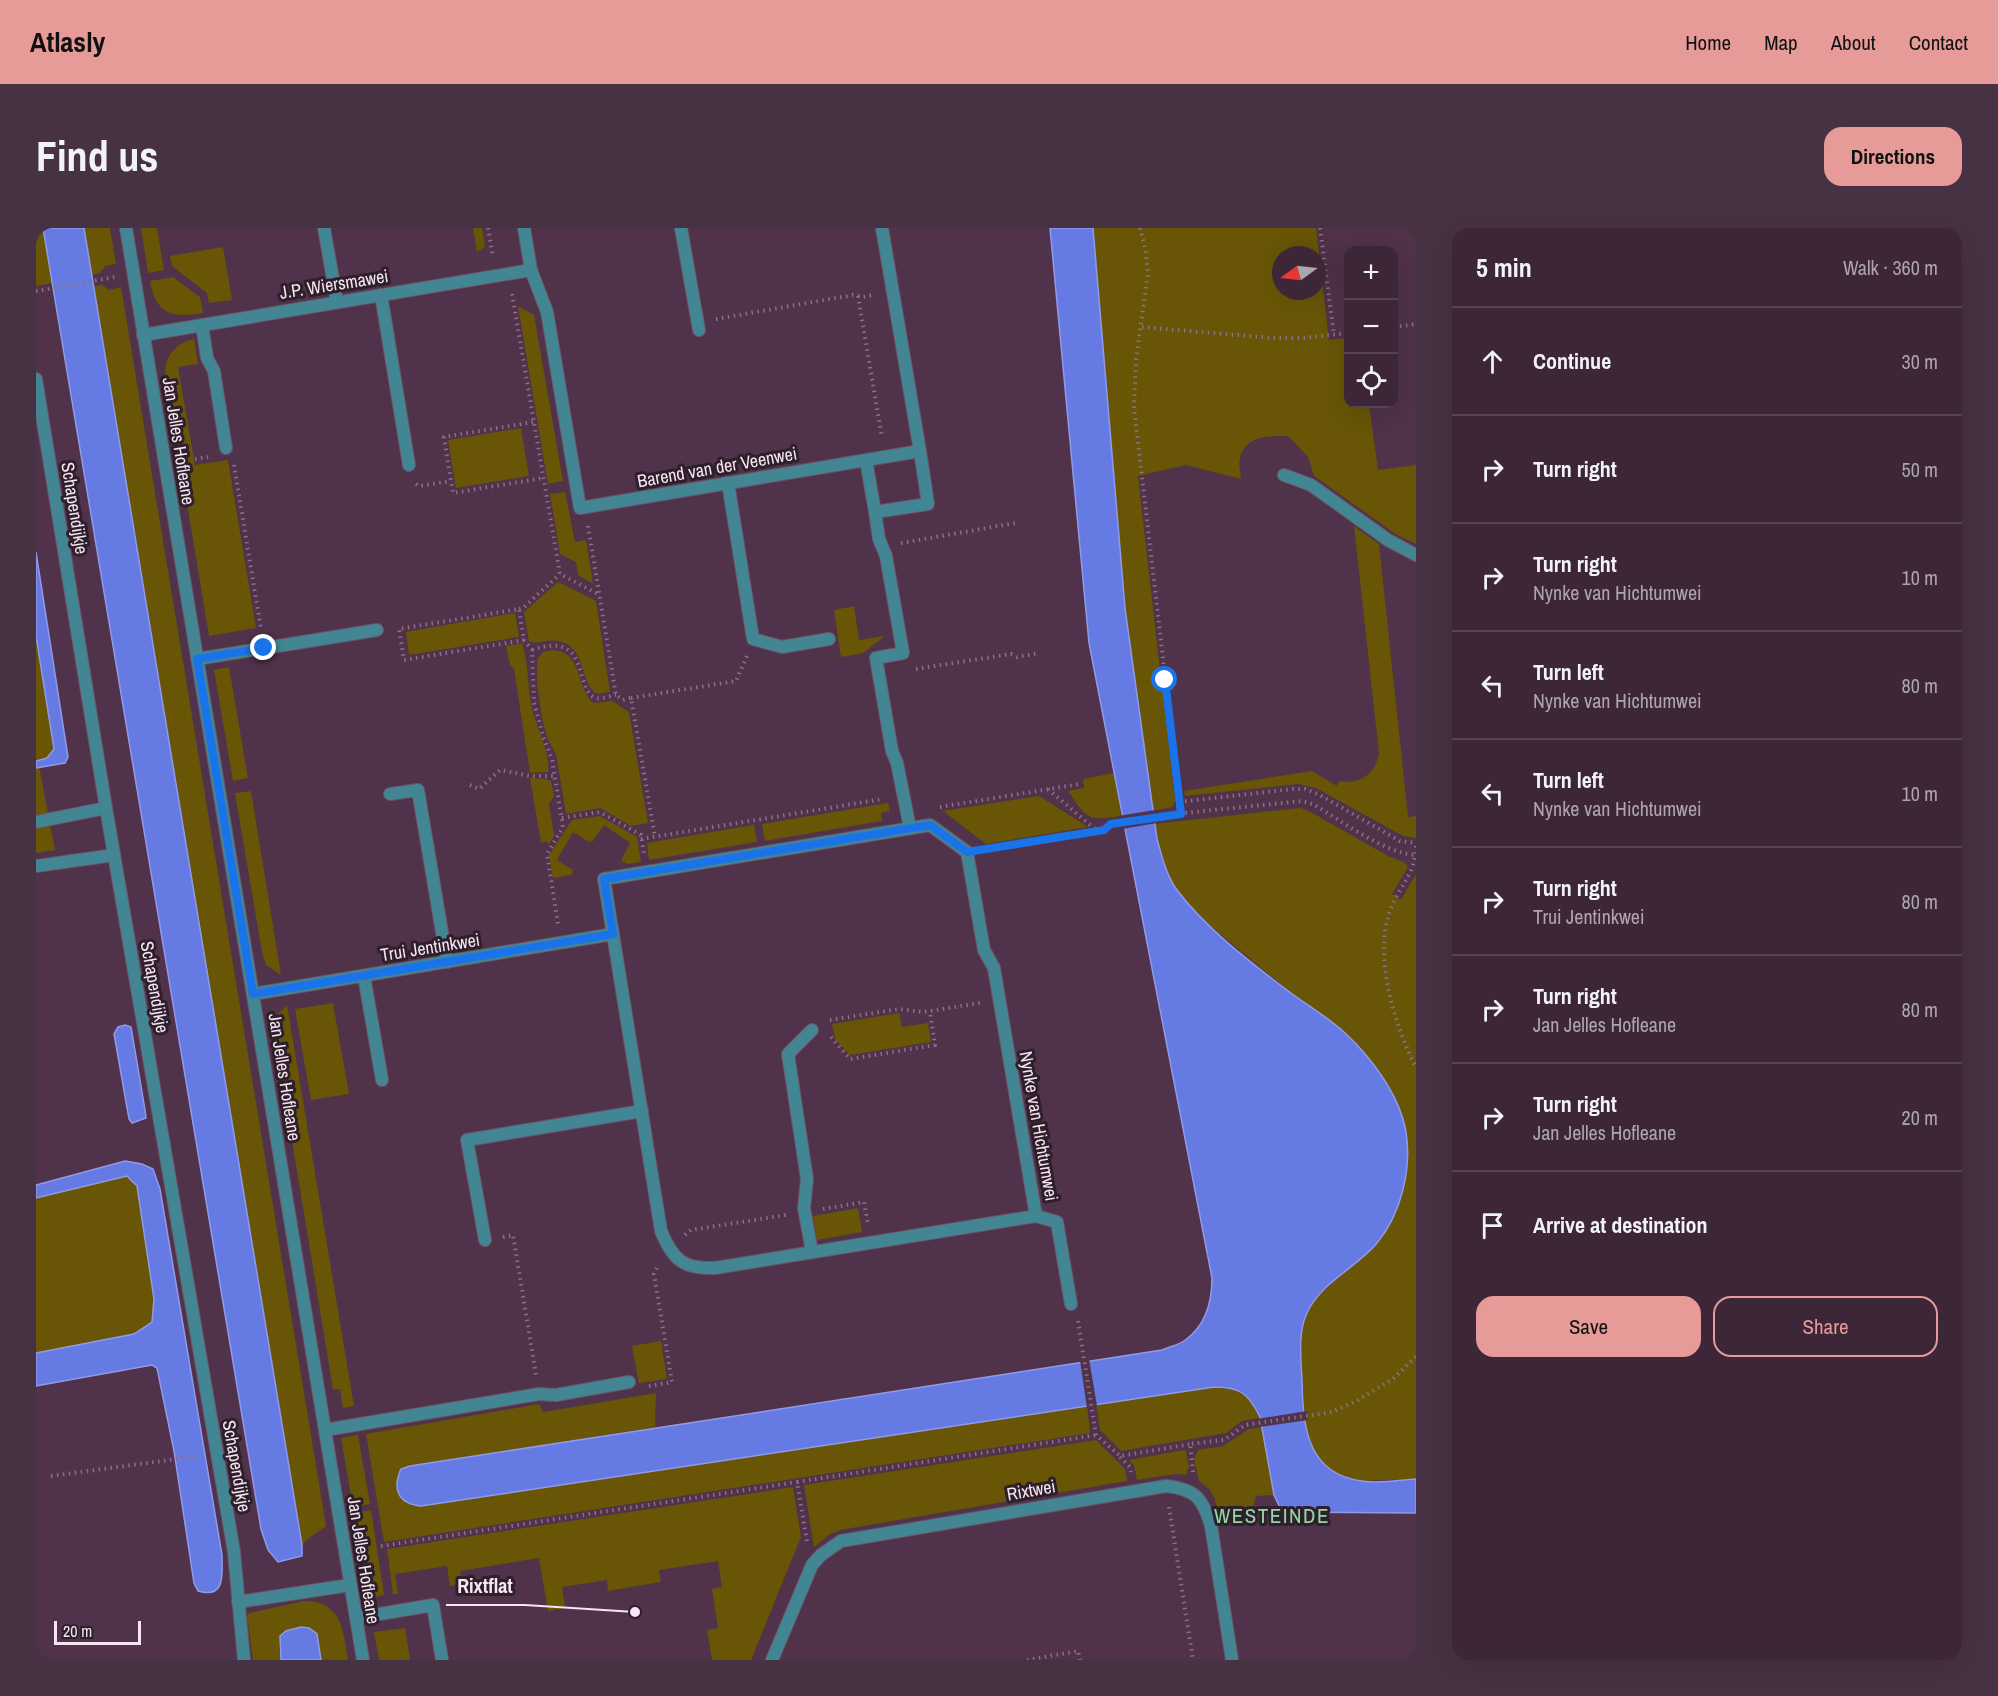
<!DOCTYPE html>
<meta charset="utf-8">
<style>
body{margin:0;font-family:"Archivo Narrow",sans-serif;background:#473243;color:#f1f3f6}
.controls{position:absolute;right:18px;top:18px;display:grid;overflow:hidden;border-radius:12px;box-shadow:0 6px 24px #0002}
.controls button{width:54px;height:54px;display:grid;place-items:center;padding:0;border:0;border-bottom:2px solid #554353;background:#3c2638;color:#f1f3f6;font:30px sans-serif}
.compass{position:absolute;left:1236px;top:18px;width:54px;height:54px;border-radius:50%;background:#3c2638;box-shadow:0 6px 24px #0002;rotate:255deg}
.scale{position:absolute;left:18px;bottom:15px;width:87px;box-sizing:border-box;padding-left:6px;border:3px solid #f8e4f3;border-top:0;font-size:16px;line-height:21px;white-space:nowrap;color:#f8e4f3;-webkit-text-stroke:4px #2d202b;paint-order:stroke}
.stop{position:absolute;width:18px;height:18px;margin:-14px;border:4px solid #1a73e8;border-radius:50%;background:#fff}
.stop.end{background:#1a73e8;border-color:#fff;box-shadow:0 2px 6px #0008}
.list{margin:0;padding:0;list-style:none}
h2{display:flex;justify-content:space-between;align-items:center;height:78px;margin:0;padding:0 24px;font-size:26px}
h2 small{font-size:20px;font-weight:400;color:#aca5ae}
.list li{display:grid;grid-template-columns:39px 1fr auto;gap:18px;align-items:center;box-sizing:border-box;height:108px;padding:0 24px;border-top:2px solid #554353}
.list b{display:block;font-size:22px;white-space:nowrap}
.list p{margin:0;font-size:20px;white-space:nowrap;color:#aca5ae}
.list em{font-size:20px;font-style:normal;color:#aca5ae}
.actions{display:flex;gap:12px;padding:18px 24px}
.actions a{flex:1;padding:14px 0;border:2px solid #e69b98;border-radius:18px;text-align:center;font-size:21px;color:#e69b98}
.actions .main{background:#e69b98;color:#111}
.icon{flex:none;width:33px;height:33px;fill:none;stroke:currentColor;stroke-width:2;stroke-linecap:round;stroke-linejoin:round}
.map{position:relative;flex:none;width:1380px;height:1432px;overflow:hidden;border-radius:18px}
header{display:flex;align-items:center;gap:36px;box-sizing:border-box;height:84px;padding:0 30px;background:#e69b98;color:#111}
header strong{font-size:28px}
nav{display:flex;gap:33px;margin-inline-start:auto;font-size:21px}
.intro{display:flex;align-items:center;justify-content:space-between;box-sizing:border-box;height:144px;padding:0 36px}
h1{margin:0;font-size:42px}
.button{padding:15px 27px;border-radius:18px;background:#e69b98;color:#111;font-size:21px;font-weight:700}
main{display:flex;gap:36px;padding:0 36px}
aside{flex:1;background:#3c2638;border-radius:18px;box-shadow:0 6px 24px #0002}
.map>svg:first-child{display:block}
.green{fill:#685506;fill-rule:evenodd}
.water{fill:#667ae3;stroke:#929ae8;stroke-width:1.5}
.pier{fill:#50324b}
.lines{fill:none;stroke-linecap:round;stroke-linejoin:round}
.service-casing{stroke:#6e5269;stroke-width:14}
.minor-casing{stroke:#6e5269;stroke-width:14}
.tertiary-casing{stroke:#6e5269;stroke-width:14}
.path{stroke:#8b7086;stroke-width:4;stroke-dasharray:1.5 4.5;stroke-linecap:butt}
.service{stroke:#428694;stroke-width:12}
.minor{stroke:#428694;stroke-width:12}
.tertiary{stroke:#428694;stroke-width:12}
.route{stroke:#1a73e8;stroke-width:8}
.labels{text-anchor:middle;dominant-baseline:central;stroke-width:6;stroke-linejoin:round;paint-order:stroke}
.street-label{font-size:18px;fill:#f8e4f3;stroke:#2d202b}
.quarter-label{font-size:21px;letter-spacing:1.5px;fill:#92d8a6;stroke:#2d202b}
.leader{fill:none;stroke:#f8e4f3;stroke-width:2}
.callout-dot{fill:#f8e4f3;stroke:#2d202b;stroke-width:2}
.callout-label{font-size:20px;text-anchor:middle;font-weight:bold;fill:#f8e4f3;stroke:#2d202b;stroke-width:6;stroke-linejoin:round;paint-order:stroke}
</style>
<header>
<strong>Atlasly</strong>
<nav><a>Home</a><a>Map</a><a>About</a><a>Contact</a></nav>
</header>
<div class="intro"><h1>Find us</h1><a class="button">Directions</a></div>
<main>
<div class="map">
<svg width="1380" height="1432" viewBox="0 0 1380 1432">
<rect width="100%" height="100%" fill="#50324b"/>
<g class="green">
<path d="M 0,0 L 7,0 L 17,55 L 0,58 Z"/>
<path d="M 48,0 L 74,0 L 80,36 L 69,38 L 64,45 L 55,47 Z"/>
<path d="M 105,0 L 121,0 L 128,42 L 112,45 Z"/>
<path d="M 437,0 L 446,0 L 449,19 L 441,24 Z"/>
<path d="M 1057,0 L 1280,0 L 1293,112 L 1312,110 L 1312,176 L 1333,176 L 1342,242 L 1380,237 L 1380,316 L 1361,307 L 1278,248 L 1272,229 L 1252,208 C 1233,208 1209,207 1204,231 C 1202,236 1205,245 1205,251 L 1150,237 L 1102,248 L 1139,573 L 1136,579 L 1116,583 L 1089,380 ZM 1245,27 L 1281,27 L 1281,63 L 1245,63 Z"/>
<path d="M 187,19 L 196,72 L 173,75 L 171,65 L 136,38 L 134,28 Z"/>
<path d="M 137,49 L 164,69 L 167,85 C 136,90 120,87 114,53 Z"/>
<path d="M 66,57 L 73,62 L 85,59 L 290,1298 C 282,1305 273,1308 266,1317 L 57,58 Z"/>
<path d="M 482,78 L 498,87 L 527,253 L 512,256 Z"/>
<path d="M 158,111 L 162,136 L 142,139 L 159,237 L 192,232 L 220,400 L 173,408 L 129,143 C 130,126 142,114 158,111 Z"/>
<path d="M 485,200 L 493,248 L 420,260 L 412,212 Z"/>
<path d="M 529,264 L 539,314 L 550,312 L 557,356 L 542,347 L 540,334 L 524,326 L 514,266 Z"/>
<path d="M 1318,298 L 1343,316 L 1372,589 L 1380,588 L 1380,610 L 1367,608 L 1280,560 L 1262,556 L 1149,568 L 1148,563 L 1276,543 L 1301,558 L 1303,553 C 1324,557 1339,546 1343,526 Z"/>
<path d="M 522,354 L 560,373 L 574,464 L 561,466 C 543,455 551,418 522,413 C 512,411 503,416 493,414 L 488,384 Z"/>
<path d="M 818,378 L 823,412 L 849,408 L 827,425 L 805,429 L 798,382 Z"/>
<path d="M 479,385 L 483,409 L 373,427 L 370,404 Z"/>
<path d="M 0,408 L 18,521 L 11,530 L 2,533 L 19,622 L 0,625 Z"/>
<path d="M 486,415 C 493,437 491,458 496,480 C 500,499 515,526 512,544 L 494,545 L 478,441 L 474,437 L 470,418 Z"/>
<path d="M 516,422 C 548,424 538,457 557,475 L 576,473 L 593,484 L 612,595 L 595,598 L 564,580 L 530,586 L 520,526 L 512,512 L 506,490 L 501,455 L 501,432 L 507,424 Z"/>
<path d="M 193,439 L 212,550 L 197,553 L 178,442 Z"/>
<path d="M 1078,545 L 1085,588 C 1050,593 1052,591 1032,563 L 1048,560 L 1047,551 Z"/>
<path d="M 494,550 L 509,551 L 515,553 L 518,568 L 513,576 L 518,608 L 512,617 L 511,613 L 505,615 Z"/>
<path d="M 215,563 L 245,747 L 230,737 L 226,724 L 199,565 Z"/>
<path d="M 1003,568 L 1052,599 L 950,616 L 907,583 Z"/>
<path d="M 852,575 L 854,583 L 845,585 L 846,593 L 729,613 L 726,596 Z"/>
<path d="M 1264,580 L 1273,583 L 1352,628 L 1368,634 L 1372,639 L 1356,666 L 1365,672 L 1380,646 L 1380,1251 L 1326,1253 L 1305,1248 L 1287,1236 L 1276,1221 L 1269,1194 L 1264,1114 L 1271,1083 L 1281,1069 L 1340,1016 L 1363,880 L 1348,852 L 1329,826 L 1166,691 L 1140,660 L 1134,650 L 1121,611 L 1118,596 Z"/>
<path d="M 564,588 L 601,609 L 605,634 L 592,636 L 585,633 L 594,615 L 568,597 L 557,613 L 553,614 L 537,604 L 521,632 L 537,642 L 536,647 L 517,650 L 513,627 L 536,592 Z"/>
<path d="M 718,597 L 721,614 L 613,632 L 611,615 Z"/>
<path d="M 297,775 L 313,866 L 275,872 L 259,781 Z"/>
<path d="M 251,777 L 318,1178 L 307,1180 L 304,1161 L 297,1161 L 238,804 L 242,786 Z"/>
<path d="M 863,785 L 866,799 L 892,795 L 895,814 L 814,827 L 799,811 L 796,796 Z"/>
<path d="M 92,948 L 101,958 L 119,1071 L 116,1094 L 98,1106 L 0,1125 L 0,970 Z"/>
<path d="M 822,980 L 826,1004 L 781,1012 L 777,988 Z"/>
<path d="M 625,1113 L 631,1151 L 603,1155 L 596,1118 Z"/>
<path d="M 1178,1159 C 1204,1159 1212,1166 1224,1190 L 1206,1193 L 1190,1205 L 1085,1223 L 1064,1202 L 1060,1175 Z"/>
<path d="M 620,1165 L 619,1199 L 374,1238 L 366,1241 C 360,1253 360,1259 366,1271 L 385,1278 L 1051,1177 L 1054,1205 L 348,1314 L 330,1206 L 503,1176 L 507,1184 Z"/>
<path d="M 1226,1199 L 1238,1267 L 1220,1268 L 1215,1286 L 1183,1286 L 1178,1269 L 1173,1261 L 1163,1253 L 1158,1231 L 1162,1222 L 1187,1218 L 1213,1201 Z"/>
<path d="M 322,1207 L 334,1276 L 317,1279 L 305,1210 Z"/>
<path d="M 1060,1212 L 1089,1241 L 1091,1253 L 804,1302 L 794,1306 L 778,1319 L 768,1257 Z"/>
<path d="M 1148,1222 L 1150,1223 L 1153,1239 L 1150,1247 L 1140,1246 L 1101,1252 L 1098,1237 L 1093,1232 Z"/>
<path d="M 757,1259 L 765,1309 L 715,1432 L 676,1432 L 671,1402 L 682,1400 L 676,1361 L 686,1359 L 682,1333 L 623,1342 L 625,1354 L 572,1363 L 571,1352 L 526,1359 L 529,1380 L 512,1383 L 503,1330 L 424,1343 L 426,1356 L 414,1358 L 411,1338 L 359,1346 L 362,1366 L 357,1366 L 351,1321 Z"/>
<path d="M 335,1282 L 348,1367 L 332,1370 L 318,1285 Z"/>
<path d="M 268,1373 C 306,1373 307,1402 312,1432 L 285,1432 L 281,1406 L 243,1418 L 245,1432 L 217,1432 L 211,1389 L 213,1385 Z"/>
<path d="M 369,1400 L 374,1432 L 343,1432 L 338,1404 Z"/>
</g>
<g class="water">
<path d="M 7,0 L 48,0 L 266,1317 L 266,1328 L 242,1334 L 232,1322 L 225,1301 Z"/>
<path d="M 1014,0 L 1057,0 L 1089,380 L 1121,611 C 1126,628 1130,647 1141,662 C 1169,699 1210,731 1247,759 C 1267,775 1291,788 1309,805 C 1336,830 1364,868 1370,904 C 1376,941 1365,986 1341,1015 C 1321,1039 1288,1053 1273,1081 C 1261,1102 1265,1129 1266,1152 C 1267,1197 1270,1246 1326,1253 C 1343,1256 1363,1252 1380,1251 L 1380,1285 L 1246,1284 L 1238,1267 L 1224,1189 C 1212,1165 1204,1159 1178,1159 L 385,1278 C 362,1276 356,1261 365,1241 L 374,1238 L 1126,1122 C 1133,1119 1142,1117 1148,1113 C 1170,1098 1176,1074 1176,1050 L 1053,415 Z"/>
<path d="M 0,324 L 32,529 L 29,535 L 0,540 L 0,533 L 11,530 L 18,521 L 0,408 Z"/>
<path d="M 89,797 L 95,799 L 109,882 L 110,890 L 96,895 L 93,891 L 78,806 L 82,799 Z"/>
<path d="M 89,933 L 106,936 L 117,941 L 124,961 L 186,1327 C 186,1347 190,1371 162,1363 L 158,1355 L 138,1223 L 121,1140 L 116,1137 L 0,1158 L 0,1125 L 98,1106 L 116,1094 L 118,1071 L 101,958 L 91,948 L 0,970 L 0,957 Z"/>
<path d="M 265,1399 L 273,1400 L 281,1406 L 285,1432 L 245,1432 L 244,1408 L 250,1403 Z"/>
</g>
<g class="pier">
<path d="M 1119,582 L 1121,595 L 1086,601 L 1082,588 Z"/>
<path d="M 1053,1131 L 1061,1178 L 1051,1180 L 1044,1132 Z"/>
<path d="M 1271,1183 L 1272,1192 L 1223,1199 L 1221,1191 Z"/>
</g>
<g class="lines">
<defs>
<g id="service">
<path d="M 288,0 L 301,74"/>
<path d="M 645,0 L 663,102"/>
<path d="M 345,67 L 373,237"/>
<path d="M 166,97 L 171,130 L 178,143 L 190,220"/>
<path d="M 692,255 L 717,411 L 746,419 L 793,411"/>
<path d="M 839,284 L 843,311 L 850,328 L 867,425 L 840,430 L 856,523 L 861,535 L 874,600"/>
<path d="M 354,566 L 382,562 L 411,734"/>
<path d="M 0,594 L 70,580"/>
<path d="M 0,638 L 78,627"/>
<path d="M 328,748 L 346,852"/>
<path d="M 1000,988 L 1021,994 L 1035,1076"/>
<path d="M 449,1012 L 431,912 L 606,883"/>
<path d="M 776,1024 L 768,980 L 771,951 L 752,826 L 776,802"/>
<path d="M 320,1390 L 397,1377 L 406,1432"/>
</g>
<g id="minor">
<path d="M 488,0 L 495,42 L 511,84 L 544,280 L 884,223 L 846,0"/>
<path d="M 107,107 L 495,42"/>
<path d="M 0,151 L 70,580 L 198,1324 L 208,1432"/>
<path d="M 830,232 L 839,284 L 892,276 L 884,223"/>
<path d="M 1248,247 L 1275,257 L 1352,312 L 1380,327"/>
<path d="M 161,431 L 341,402"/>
<path d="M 894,597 L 931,624 L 948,722 L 958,740 L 1000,988 L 679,1040 C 647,1041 637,1032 625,1003 L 568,651 Z"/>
<path d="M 217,766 L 577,706"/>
<path d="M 289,1202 L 503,1166 L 520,1167 L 593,1154"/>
<path d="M 202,1374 L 314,1357"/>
<path d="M 736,1432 L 776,1337 L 785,1327 L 805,1313 L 1130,1258 C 1160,1261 1167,1271 1175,1298 L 1196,1432"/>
</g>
<path id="tertiary" d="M 90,0 L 327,1432"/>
</defs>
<use href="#service" class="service-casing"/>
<use href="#minor" class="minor-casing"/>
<use href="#tertiary" class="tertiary-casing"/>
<g class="path">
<path d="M 452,0 L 457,29"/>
<path d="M 1104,0 L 1109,19 L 1112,45 L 1100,131 L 1098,180 L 1145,586"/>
<path d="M 1284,0 L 1298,107"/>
<path d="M 0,63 L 79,49"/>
<path d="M 476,66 L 524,346 L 564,367"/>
<path d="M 822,68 L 846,210"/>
<path d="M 680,91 L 817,67 L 827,69 L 838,67"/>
<path d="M 1106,99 L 1236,110 L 1266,110 L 1312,105"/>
<path d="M 1358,99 L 1380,96"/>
<path d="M 497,194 L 408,209 L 417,265 L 507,250"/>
<path d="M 159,231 L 172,229"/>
<path d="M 198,237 L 225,401"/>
<path d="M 380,256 L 383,258 L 415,253"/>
<path d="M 552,298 L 580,467 L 587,472 L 595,470 L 619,609"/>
<path d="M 865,315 L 980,295"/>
<path d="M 483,381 L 487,380 L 524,346"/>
<path d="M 488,412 L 368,432 L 363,401 L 483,381 L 488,412 L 496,422 L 498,475 L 508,511 L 516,531 L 527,599 L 511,626 L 522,696"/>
<path d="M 496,422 C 557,400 537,467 561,470 C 566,471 574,468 580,467"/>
<path d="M 880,441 L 975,426 L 981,429 L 1003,425"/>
<path d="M 595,470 L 700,453 L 711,428"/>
<path d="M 434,557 L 443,561 L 464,542 L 494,548 L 519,548"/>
<path d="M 1012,561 L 1061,603"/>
<path d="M 1143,574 L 1256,561 L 1269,561 L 1282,566 L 1364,613 L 1380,615"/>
<path d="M 904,579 L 1044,556"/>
<path d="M 526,590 L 564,584 L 605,607 L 608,626"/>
<path d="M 605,611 L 847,571"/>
<path d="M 1380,618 C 1379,646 1365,656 1355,680 C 1336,728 1359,797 1380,840"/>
<path d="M 950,621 L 1068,602 L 1075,596 L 1129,587 L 1266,573 L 1277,576 C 1306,593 1348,625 1380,627"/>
<path d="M 794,792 L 863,781 L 888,784 L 944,775"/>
<path d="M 795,809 L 814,831 L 899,817 L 894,784"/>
<path d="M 787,981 L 828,974 L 832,996"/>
<path d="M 649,1007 L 655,1002 L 750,987"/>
<path d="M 467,1009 L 477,1007 L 500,1147"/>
<path d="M 1042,1093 L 1060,1207 L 1084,1228 L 1154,1216"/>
<path d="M 613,1158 L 636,1154 L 618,1046 L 621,1040"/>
<path d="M 1084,1229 L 1094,1239 L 1095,1244"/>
<path d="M 1157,1244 L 1154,1216 L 1188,1212 L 1209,1197 L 1296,1184 L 1322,1172 L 1357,1151 L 1380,1128"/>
<path d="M 15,1248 L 163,1228"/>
<path d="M 1133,1279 L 1157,1432"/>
<path d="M 771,1313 L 761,1254 L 1060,1207"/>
<path d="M 345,1318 L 761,1254"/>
<path d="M 991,1432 L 1042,1423 L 1044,1432"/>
</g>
<use href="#service" class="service"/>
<use href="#minor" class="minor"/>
<use href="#tertiary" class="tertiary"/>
</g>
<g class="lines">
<path class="route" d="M 228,420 L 161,431 L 217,766 L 577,706 L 568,651 L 894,597 L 931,624 L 1062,603 L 1068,602 L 1075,596 L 1145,586 L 1129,452"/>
</g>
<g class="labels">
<g class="street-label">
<text transform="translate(298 56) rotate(-9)">J.P. Wiersmawei</text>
<text transform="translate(143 213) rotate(81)">Jan Jelles Hofleane</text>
<text transform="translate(681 239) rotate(-10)">Barend van der Veenwei</text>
<text transform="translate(39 280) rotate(81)">Schapendijkje</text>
<text transform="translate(394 719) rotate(-9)">Trui Jentinkwei</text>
<text transform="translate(119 759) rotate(80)">Schapendijkje</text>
<text transform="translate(249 849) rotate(81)">Jan Jelles Hofleane</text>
<text transform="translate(1003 898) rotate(80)">Nynke van Hichtumwei</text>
<text transform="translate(201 1238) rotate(80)">Schapendijkje</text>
<text transform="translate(995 1262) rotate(-10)">Rixtwei</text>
<text transform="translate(328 1332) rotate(81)">Jan Jelles Hofleane</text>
</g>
<g class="quarter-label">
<text x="1236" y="1287">WESTEINDE</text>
</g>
</g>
<path class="leader" d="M599 1384L489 1377H410"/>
<circle class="callout-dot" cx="599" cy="1384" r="6"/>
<g class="callout-label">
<text x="449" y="1365">Rixtflat</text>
</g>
</svg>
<div class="controls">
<button>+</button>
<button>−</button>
<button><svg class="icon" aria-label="locate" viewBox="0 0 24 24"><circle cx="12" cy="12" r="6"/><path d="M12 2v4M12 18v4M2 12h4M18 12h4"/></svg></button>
</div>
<svg class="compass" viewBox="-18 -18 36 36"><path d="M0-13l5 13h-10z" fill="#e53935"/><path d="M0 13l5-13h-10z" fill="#aca5ae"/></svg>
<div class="scale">20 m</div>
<div class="stop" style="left:1129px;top:452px"></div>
<div class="stop end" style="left:228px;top:420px"></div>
</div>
<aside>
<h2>5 min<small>Walk · 360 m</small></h2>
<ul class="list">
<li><svg class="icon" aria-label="ahead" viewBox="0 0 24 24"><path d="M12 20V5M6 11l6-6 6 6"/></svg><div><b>Continue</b></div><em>30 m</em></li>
<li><svg class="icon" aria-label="right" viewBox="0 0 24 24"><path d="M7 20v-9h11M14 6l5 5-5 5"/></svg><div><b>Turn right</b></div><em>50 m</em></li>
<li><svg class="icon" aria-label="right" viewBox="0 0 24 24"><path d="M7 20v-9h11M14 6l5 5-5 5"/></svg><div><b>Turn right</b><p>Nynke van Hichtumwei</p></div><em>10 m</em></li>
<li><svg class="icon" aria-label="left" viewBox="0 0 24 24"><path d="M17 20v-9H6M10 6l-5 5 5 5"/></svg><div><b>Turn left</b><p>Nynke van Hichtumwei</p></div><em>80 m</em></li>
<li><svg class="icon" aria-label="left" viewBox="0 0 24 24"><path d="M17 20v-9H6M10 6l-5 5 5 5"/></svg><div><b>Turn left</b><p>Nynke van Hichtumwei</p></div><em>10 m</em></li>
<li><svg class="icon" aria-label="right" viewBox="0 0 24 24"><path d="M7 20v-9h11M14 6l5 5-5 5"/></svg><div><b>Turn right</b><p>Trui Jentinkwei</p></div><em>80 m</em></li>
<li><svg class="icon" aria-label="right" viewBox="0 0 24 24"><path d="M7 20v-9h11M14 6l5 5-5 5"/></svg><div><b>Turn right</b><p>Jan Jelles Hofleane</p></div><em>80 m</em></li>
<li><svg class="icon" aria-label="right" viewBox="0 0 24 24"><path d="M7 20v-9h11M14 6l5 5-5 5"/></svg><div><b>Turn right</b><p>Jan Jelles Hofleane</p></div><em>20 m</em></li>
<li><svg class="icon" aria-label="arrive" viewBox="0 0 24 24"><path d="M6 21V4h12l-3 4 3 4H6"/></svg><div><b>Arrive at destination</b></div></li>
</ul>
<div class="actions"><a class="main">Save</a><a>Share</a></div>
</aside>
</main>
